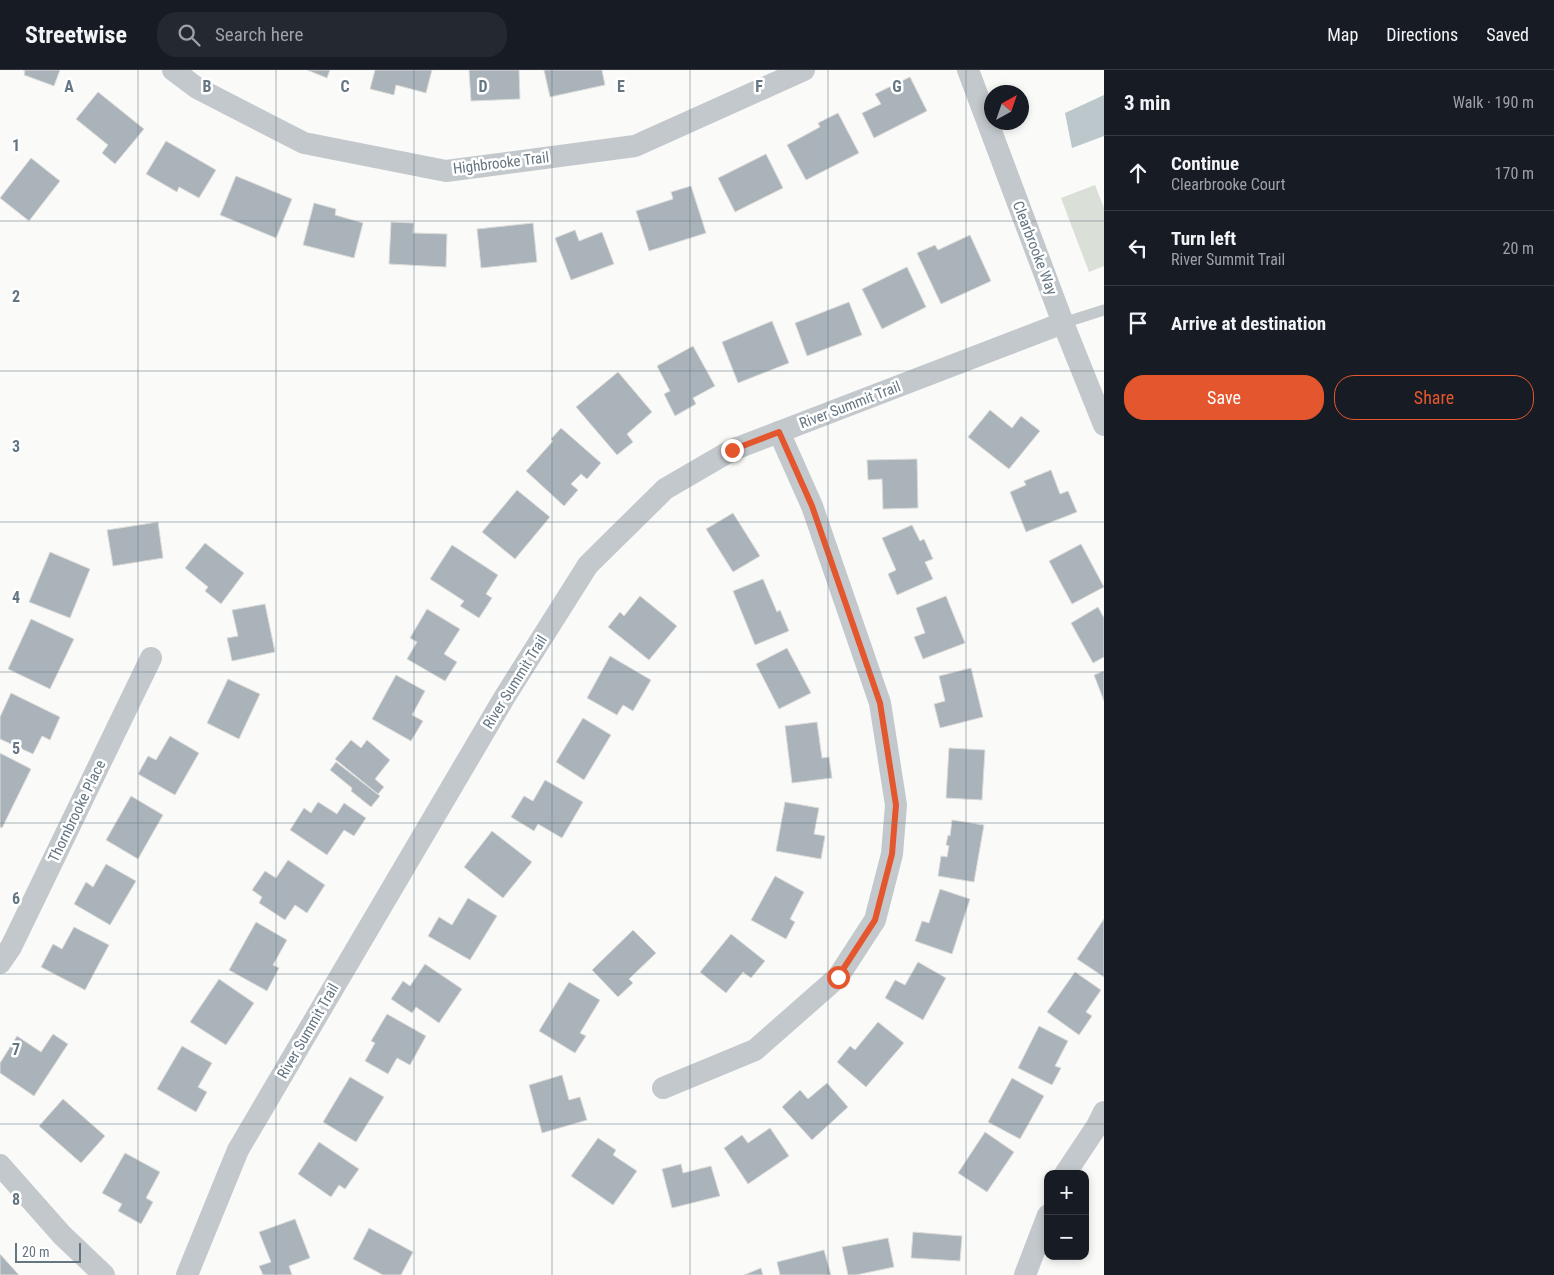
<!DOCTYPE html>
<meta charset="utf-8">
<style>
body{margin:0;font-family:"Roboto Condensed",sans-serif;background:#242831;color:#f1f3f6}
.controls{position:absolute;right:15px;bottom:15px;display:grid;overflow:hidden;border-radius:10px;box-shadow:0 2px 8px #0003}
.controls button{width:45px;height:45px;display:grid;place-items:center;padding:0;border:0;border-bottom:1px solid #363941;background:#171b24;color:#f1f3f6;font:25px sans-serif}
.compass{position:absolute;left:984px;top:15px;width:45px;height:45px;border-radius:50%;background:#171b24;box-shadow:0 2px 8px #0003;rotate:40deg}
.scale{position:absolute;left:15px;bottom:12px;width:66px;box-sizing:border-box;padding-left:5px;border:2px solid #657683;border-top:0;font-size:14px;line-height:18px;white-space:nowrap;color:#657683;-webkit-text-stroke:4px #fff;paint-order:stroke}
.stop{position:absolute;width:15px;height:15px;margin:-11px;border:4px solid #e4572e;border-radius:50%;background:#fff}
.stop.end{background:#e4572e;border-color:#fff;box-shadow:0 1px 5px #0008}
.list{margin:0;padding:0;list-style:none}
h2{display:flex;justify-content:space-between;align-items:center;height:65px;margin:0;padding:0 20px;font-size:21px}
h2 small{font-size:16px;font-weight:400;color:#9ea1a6}
.list li{display:grid;grid-template-columns:32px 1fr auto;gap:15px;align-items:center;box-sizing:border-box;height:75px;padding:0 20px;border-top:1px solid #363941}
.list b{display:block;font-size:19px;white-space:nowrap}
.list p{margin:0;font-size:16px;white-space:nowrap;color:#9ea1a6}
.list em{font-size:16px;font-style:normal;color:#9ea1a6}
.actions{display:flex;gap:10px;padding:15px 20px}
.actions a{flex:1;padding:11px 0;border:1px solid #e4572e;border-radius:20px;text-align:center;font-size:18px;color:#e4572e}
.actions .main{background:#e4572e;color:#fff}
.icon{flex:none;width:28px;height:28px;fill:none;stroke:currentColor;stroke-width:2;stroke-linecap:round;stroke-linejoin:round}
.map{position:relative;flex:none;width:1104px;height:1205px;overflow:hidden}
header{display:flex;align-items:center;gap:30px;box-sizing:border-box;height:70px;padding:0 25px;background:#171b24;border-bottom:1px solid #363941}
header strong{font-size:24px}
nav{display:flex;gap:28px;margin-inline-start:auto;font-size:18px}
.search{width:350px;height:45px;background:#242831;display:flex;align-items:center;gap:12px;box-sizing:border-box;padding:0 18px;border-radius:20px;color:#9ea1a6;font-size:19px}
main{display:flex}
aside{flex:1;background:#171b24}
.map>svg:first-child{display:block}
.green{fill:#dadfd7}
.water{fill:#bbc7cb}
.building{fill:#aab3b9;stroke:#dcdcda}
.lines{fill:none;stroke-linecap:round;stroke-linejoin:round}
.lane{stroke:#c3c8cc;stroke-width:11}
.street{stroke:#c3c8cc;stroke-width:22}
.route{stroke:#e4572e;stroke-width:6}
.grid{fill:none;stroke:#657683;stroke-width:1;stroke-opacity:0.55}
.labels{text-anchor:middle;dominant-baseline:central;stroke-width:5;stroke-linejoin:round;paint-order:stroke}
.street-label{font-size:15px;fill:#657683;stroke:#fff}
.grid-label{font-size:16px;text-anchor:middle;font-weight:bold;fill:#657683;stroke:#fff;stroke-width:5;stroke-linejoin:round;paint-order:stroke}
</style>
<header>
<strong>Streetwise</strong>
<div class="search"><svg class="icon" aria-label="search" viewBox="0 0 24 24"><circle cx="10" cy="10" r="6"/><path d="M15 15l6 6"/></svg>Search here</div>
<nav><a>Map</a><a>Directions</a><a>Saved</a></nav>
</header>
<main>
<div class="map">
<svg width="1104" height="1205" viewBox="0 0 1104 1205">
<rect width="100%" height="100%" fill="#fafaf8"/>
<path class="green" d="M 1095,115 L 1104,138 L 1104,196 L 1089,202 L 1061,128 Z"/>
<path class="water" d="M 1104,25 L 1104,66 L 1072,78 L 1065,43 Z"/>
<g class="building">
<path d="M 23,0 L 60,0 L 54,16 L 24,5 L 25,1 Z"/>
<path d="M 307,0 L 330,0 L 327,8 Z"/>
<path d="M 375,0 L 432,0 L 426,23 L 396,15 L 394,25 L 370,19 Z"/>
<path d="M 469,0 L 519,0 L 520,29 L 471,31 Z"/>
<path d="M 544,0 L 602,0 L 605,15 L 550,27 Z"/>
<path d="M 910,7 L 927,41 L 874,68 L 862,43 L 881,34 L 875,24 Z"/>
<path d="M 98,22 L 144,59 L 115,94 L 102,83 L 108,75 L 76,49 Z"/>
<path d="M 838,43 L 859,83 L 806,110 L 787,75 L 820,57 L 818,53 Z"/>
<path d="M 166,71 L 216,100 L 199,128 L 179,117 L 177,122 L 146,104 Z"/>
<path d="M 766,84 L 783,118 L 735,142 L 718,108 Z"/>
<path d="M 31,88 L 60,111 L 29,151 L 0,128 Z"/>
<path d="M 236,106 L 292,129 L 276,168 L 220,145 Z"/>
<path d="M 691,116 L 706,163 L 649,181 L 636,141 L 673,129 L 671,122 Z"/>
<path d="M 314,133 L 336,139 L 335,145 L 363,153 L 354,188 L 303,175 Z"/>
<path d="M 391,152 L 414,153 L 413,163 L 447,164 L 446,197 L 389,194 Z"/>
<path d="M 533,153 L 537,192 L 481,198 L 477,159 Z"/>
<path d="M 575,160 L 579,171 L 602,162 L 614,194 L 571,210 L 555,168 Z"/>
<path d="M 970,165 L 991,211 L 941,234 L 917,183 L 935,175 L 938,180 Z"/>
<path d="M 907,197 L 926,237 L 882,259 L 862,219 Z"/>
<path d="M 849,232 L 862,265 L 807,286 L 795,253 Z"/>
<path d="M 772,251 L 789,293 L 738,313 L 722,272 Z"/>
<path d="M 693,276 L 715,316 L 693,328 L 696,334 L 675,346 L 664,324 L 670,321 L 657,296 Z"/>
<path d="M 618,302 L 652,342 L 627,364 L 633,372 L 617,385 L 576,337 Z"/>
<path d="M 990,340 L 1012,358 L 1021,346 L 1040,361 L 1009,399 L 968,367 Z"/>
<path d="M 561,358 L 601,393 L 587,409 L 581,404 L 571,414 L 578,420 L 564,436 L 526,401 L 553,371 L 551,369 Z"/>
<path d="M 917,389 L 918,438 L 883,439 L 882,409 L 868,410 L 867,390 Z"/>
<path d="M 1051,400 L 1060,424 L 1068,421 L 1077,442 L 1026,462 L 1010,422 L 1026,415 L 1024,411 Z"/>
<path d="M 517,420 L 550,447 L 515,489 L 482,462 Z"/>
<path d="M 733,443 L 760,486 L 733,502 L 706,459 Z"/>
<path d="M 158,452 L 163,488 L 113,496 L 107,460 Z"/>
<path d="M 912,455 L 920,471 L 924,469 L 933,489 L 925,492 L 933,509 L 897,525 L 888,504 L 896,500 L 882,468 Z"/>
<path d="M 205,473 L 244,503 L 221,534 L 205,521 L 208,517 L 185,498 Z"/>
<path d="M 1081,474 L 1104,517 L 1072,534 L 1049,491 Z"/>
<path d="M 452,475 L 498,505 L 486,524 L 492,528 L 479,548 L 460,536 L 464,531 L 430,509 Z"/>
<path d="M 50,482 L 90,499 L 70,548 L 29,532 Z"/>
<path d="M 763,509 L 777,542 L 780,540 L 789,561 L 755,575 L 733,521 Z"/>
<path d="M 640,526 L 677,556 L 649,590 L 608,557 L 620,542 L 624,546 Z"/>
<path d="M 946,526 L 965,573 L 923,589 L 914,567 L 925,563 L 916,538 Z"/>
<path d="M 265,534 L 275,582 L 232,591 L 227,568 L 238,566 L 232,540 Z"/>
<path d="M 1098,537 L 1104,548 L 1104,587 L 1093,593 L 1071,553 Z"/>
<path d="M 427,539 L 460,559 L 444,584 L 457,592 L 445,611 L 407,589 L 417,572 L 410,568 Z"/>
<path d="M 31,549 L 74,569 L 50,619 L 8,599 Z"/>
<path d="M 787,578 L 811,623 L 779,639 L 756,594 Z"/>
<path d="M 610,586 L 651,610 L 633,641 L 623,635 L 617,645 L 587,628 Z"/>
<path d="M 971,598 L 983,647 L 940,658 L 934,634 L 945,631 L 939,606 Z"/>
<path d="M 1104,601 L 1104,631 L 1094,605 Z"/>
<path d="M 396,605 L 425,621 L 412,645 L 423,651 L 411,671 L 372,649 Z"/>
<path d="M 228,609 L 260,624 L 239,669 L 207,653 Z"/>
<path d="M 11,623 L 60,647 L 50,670 L 42,666 L 33,684 L 0,669 L 0,647 Z"/>
<path d="M 583,648 L 611,665 L 584,710 L 556,692 Z"/>
<path d="M 817,652 L 822,688 L 829,687 L 832,708 L 792,713 L 785,656 Z"/>
<path d="M 170,666 L 199,683 L 175,725 L 138,704 L 148,686 L 156,690 Z"/>
<path d="M 351,670 L 361,678 L 367,670 L 390,690 L 375,709 L 384,717 L 378,724 L 335,689 Z"/>
<path d="M 949,678 L 985,680 L 982,730 L 946,728 Z"/>
<path d="M 0,683 L 31,699 L 2,758 L 0,757 Z"/>
<path d="M 336,692 L 380,726 L 371,737 L 351,721 L 352,718 L 330,700 Z"/>
<path d="M 545,710 L 583,732 L 562,768 L 538,754 L 534,761 L 511,747 L 524,726 L 533,731 Z"/>
<path d="M 131,726 L 163,745 L 138,789 L 106,770 Z"/>
<path d="M 318,732 L 337,744 L 344,733 L 366,748 L 354,766 L 344,760 L 327,785 L 290,760 L 304,738 L 311,743 Z"/>
<path d="M 785,732 L 819,738 L 814,764 L 825,766 L 821,789 L 776,781 Z"/>
<path d="M 952,750 L 984,755 L 974,812 L 938,806 L 941,786 L 947,787 L 949,776 L 946,775 L 948,765 L 950,766 Z"/>
<path d="M 492,761 L 532,792 L 503,828 L 464,797 Z"/>
<path d="M 288,790 L 325,815 L 307,843 L 295,835 L 285,850 L 259,833 L 262,827 L 252,820 L 265,801 L 276,808 Z"/>
<path d="M 106,794 L 136,811 L 110,855 L 74,834 L 86,812 L 93,817 Z"/>
<path d="M 775,806 L 804,822 L 790,849 L 795,852 L 786,869 L 751,850 Z"/>
<path d="M 940,819 L 970,829 L 952,884 L 915,871 L 922,851 L 929,853 Z"/>
<path d="M 468,828 L 497,846 L 470,890 L 428,866 L 439,847 L 452,855 Z"/>
<path d="M 1104,849 L 1104,907 L 1077,889 Z"/>
<path d="M 256,852 L 287,870 L 273,895 L 279,898 L 267,921 L 229,900 Z"/>
<path d="M 74,857 L 109,875 L 85,920 L 41,897 L 53,874 L 62,879 Z"/>
<path d="M 633,860 L 656,883 L 629,909 L 633,913 L 618,927 L 592,900 Z"/>
<path d="M 731,864 L 765,891 L 751,908 L 743,902 L 726,923 L 700,902 Z"/>
<path d="M 918,892 L 946,908 L 923,950 L 885,928 L 895,910 L 905,915 Z"/>
<path d="M 425,894 L 462,919 L 439,953 L 416,937 L 412,943 L 391,929 L 403,911 L 410,916 Z"/>
<path d="M 1075,902 L 1101,920 L 1086,942 L 1092,946 L 1079,965 L 1047,942 Z"/>
<path d="M 219,909 L 254,933 L 226,975 L 190,952 Z"/>
<path d="M 569,912 L 600,930 L 580,963 L 586,966 L 575,983 L 539,961 Z"/>
<path d="M 387,944 L 426,966 L 410,995 L 397,988 L 388,1004 L 365,991 L 375,973 L 371,971 Z"/>
<path d="M 878,952 L 904,973 L 866,1017 L 837,992 L 850,976 L 855,980 Z"/>
<path d="M 1039,956 L 1068,971 L 1055,996 L 1061,998 L 1052,1015 L 1018,998 Z"/>
<path d="M 53,964 L 68,974 L 34,1026 L 0,1003 L 0,993 L 17,966 L 41,982 Z"/>
<path d="M 182,976 L 212,993 L 198,1017 L 207,1022 L 196,1042 L 157,1019 Z"/>
<path d="M 562,1005 L 569,1030 L 580,1027 L 587,1050 L 542,1063 L 529,1015 Z"/>
<path d="M 350,1007 L 384,1027 L 356,1072 L 323,1052 Z"/>
<path d="M 1012,1008 L 1044,1026 L 1020,1069 L 988,1052 Z"/>
<path d="M 827,1013 L 848,1037 L 812,1070 L 782,1037 L 800,1020 L 808,1029 Z"/>
<path d="M 63,1029 L 105,1066 L 81,1093 L 39,1056 Z"/>
<path d="M 770,1058 L 789,1086 L 748,1114 L 724,1078 L 742,1065 L 748,1073 Z"/>
<path d="M 985,1062 L 1014,1082 L 987,1122 L 958,1103 Z"/>
<path d="M 598,1068 L 616,1080 L 613,1085 L 637,1101 L 613,1135 L 571,1106 Z"/>
<path d="M 319,1072 L 359,1099 L 345,1119 L 339,1115 L 331,1127 L 298,1104 Z"/>
<path d="M 125,1083 L 160,1102 L 146,1128 L 153,1132 L 141,1154 L 118,1141 L 122,1134 L 102,1123 Z"/>
<path d="M 681,1094 L 683,1103 L 711,1096 L 720,1126 L 672,1138 L 662,1099 Z"/>
<path d="M 295,1149 L 310,1188 L 289,1196 L 292,1205 L 263,1205 L 259,1196 L 271,1192 L 259,1162 Z"/>
<path d="M 369,1158 L 413,1182 L 401,1205 L 383,1205 L 353,1189 Z"/>
<path d="M 913,1162 L 962,1166 L 960,1191 L 911,1188 Z"/>
<path d="M 888,1168 L 894,1197 L 856,1205 L 848,1205 L 842,1177 Z"/>
<path d="M 824,1180 L 831,1205 L 780,1205 L 777,1192 Z"/>
<path d="M 0,1184 L 19,1205 L 0,1205 Z"/>
<path d="M 761,1198 L 763,1205 L 744,1205 Z"/>
</g>
<g class="lines">
<path class="lane" d="M 1063,253 L 1104,240"/>
<g class="street">
<path d="M 173,0 L 197,18 L 304,73 L 446,101 L 635,76 L 804,0"/>
<path d="M 968,0 L 1063,253 L 1104,355"/>
<path d="M 0,893 L 11,877 L 151,588"/>
<path d="M 663,1018 L 755,980 L 838,907 L 875,850 L 892,784 L 896,735 L 880,633 L 812,436 L 779,362"/>
<path d="M 0,1095 L 62,1165 L 104,1205"/>
<path d="M 1065,1104 L 1097,1056 L 1104,1042"/>
<path d="M 187,1205 L 238,1080 L 504,628 L 588,495 L 665,419 L 732,380 L 1063,253"/>
<path d="M 1025,1205 L 1048,1145"/>
</g>
</g>
<g class="lines">
<path class="route" d="M 732,380 L 779,362 L 812,436 L 880,633 L 896,735 L 892,784 L 875,850 L 838,907"/>
</g>
<path class="grid" d="M 138,0 L 138,1205M 276,0 L 276,1205M 414,0 L 414,1205M 552,0 L 552,1205M 690,0 L 690,1205M 828,0 L 828,1205M 966,0 L 966,1205M 0,151 L 1104,151M 0,301 L 1104,301M 0,452 L 1104,452M 0,602 L 1104,602M 0,753 L 1104,753M 0,904 L 1104,904M 0,1054 L 1104,1054"/>
<g class="labels">
<g class="street-label">
<text transform="translate(501 93) rotate(-7)">Highbrooke Trail</text>
<text transform="translate(1035 178) rotate(69)">Clearbrooke Way</text>
<text transform="translate(850 335) rotate(-21)">River Summit Trail</text>
<text transform="translate(515 612) rotate(-58)">River Summit Trail</text>
<text transform="translate(77 741) rotate(-64)">Thornbrooke Place</text>
<text transform="translate(308 961) rotate(-60)">River Summit Trail</text>
</g>
</g>
<g class="grid-label">
<text x="69" y="22">A</text>
<text x="207" y="22">B</text>
<text x="345" y="22">C</text>
<text x="483" y="22">D</text>
<text x="621" y="22">E</text>
<text x="759" y="22">F</text>
<text x="897" y="22">G</text>
<text x="16" y="81">1</text>
<text x="16" y="232">2</text>
<text x="16" y="382">3</text>
<text x="16" y="533">4</text>
<text x="16" y="684">5</text>
<text x="16" y="834">6</text>
<text x="16" y="985">7</text>
<text x="16" y="1135">8</text>
</g>
</svg>
<div class="controls">
<button>+</button>
<button>−</button>
</div>
<svg class="compass" viewBox="-18 -18 36 36"><path d="M0-13l5 13h-10z" fill="#e53935"/><path d="M0 13l5-13h-10z" fill="#9ea1a6"/></svg>
<div class="scale">20 m</div>
<div class="stop" style="left:838px;top:907px"></div>
<div class="stop end" style="left:732px;top:380px"></div>
</div>
<aside>
<h2>3 min<small>Walk · 190 m</small></h2>
<ul class="list">
<li><svg class="icon" aria-label="ahead" viewBox="0 0 24 24"><path d="M12 20V5M6 11l6-6 6 6"/></svg><div><b>Continue</b><p>Clearbrooke Court</p></div><em>170 m</em></li>
<li><svg class="icon" aria-label="left" viewBox="0 0 24 24"><path d="M17 20v-9H6M10 6l-5 5 5 5"/></svg><div><b>Turn left</b><p>River Summit Trail</p></div><em>20 m</em></li>
<li><svg class="icon" aria-label="arrive" viewBox="0 0 24 24"><path d="M6 21V4h12l-3 4 3 4H6"/></svg><div><b>Arrive at destination</b></div></li>
</ul>
<div class="actions"><a class="main">Save</a><a>Share</a></div>
</aside>
</main>
